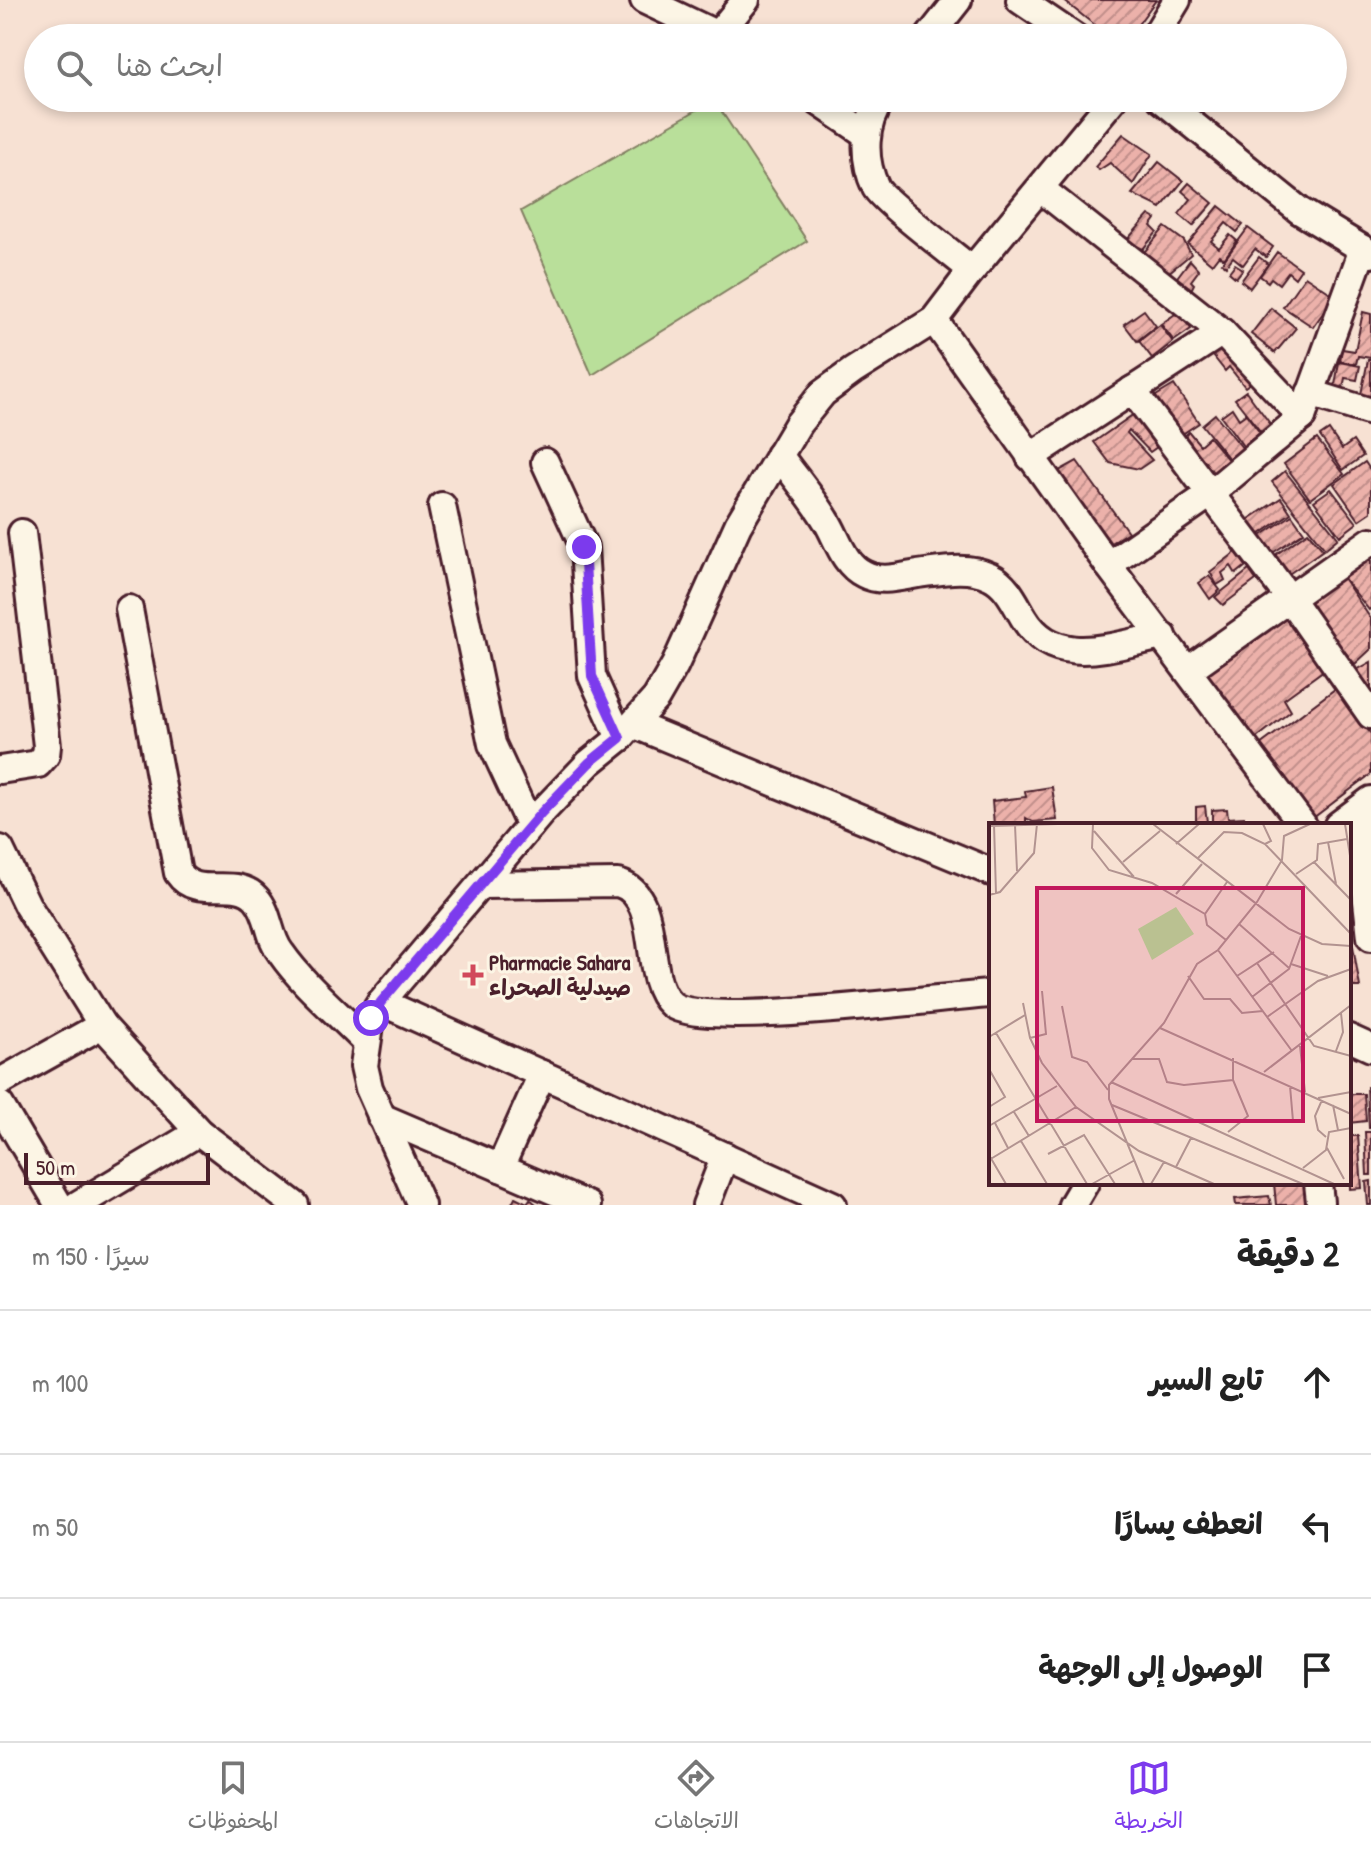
<!DOCTYPE html>
<html lang="ar">
<meta charset="utf-8">
<style>
body{margin:0;font-family:"Patrick Hand","Playpen Sans Arabic",sans-serif;background:#f6f6f6;color:#222;direction:rtl}
.scale{position:absolute;left:24px;bottom:20px;width:186px;box-sizing:border-box;padding-left:8px;border:4px solid #4a1f2b;border-top:0;font-size:22px;line-height:28px;white-space:nowrap;color:#4a1f2b;-webkit-text-stroke:6px #fcf5e5;paint-order:stroke}
.stop{position:absolute;width:24px;height:24px;margin:-18px;border:6px solid #7c3aed;border-radius:50%;background:#fff}
.stop.end{background:#7c3aed;border-color:#fff;box-shadow:0 2px 8px #0008}
.list{margin:0;padding:0;list-style:none}
h2{display:flex;justify-content:space-between;align-items:center;height:104px;margin:0;padding:0 32px;font-size:34px}
h2 small{font-size:26px;font-weight:400;color:#767676}
.list li{display:grid;grid-template-columns:52px 1fr auto;gap:24px;align-items:center;box-sizing:border-box;height:144px;padding:0 32px;border-top:2px solid #e0e0e0}
.list b{display:block;font-size:30px;white-space:nowrap}
.list em{font-size:26px;font-style:normal;color:#767676}
.icon{flex:none;width:44px;height:44px;fill:none;stroke:currentColor;stroke-width:2;stroke-linecap:round;stroke-linejoin:round}
.map{position:relative;flex:none;width:1371px;height:1205px;overflow:hidden;direction:ltr}
.search{position:absolute;background:#fff;box-shadow:0 4px 12px #0003;left:24px;right:24px;top:24px;height:88px;display:flex;align-items:center;gap:20px;box-sizing:border-box;padding:0 28px;border-radius:44px;color:#767676;font-size:30px}
.sheet{height:536px;background:#fff}
nav{display:flex;justify-content:space-around;align-items:center;box-sizing:border-box;height:112px;border-top:2px solid #e0e0e0;background:#fff;font-size:22px;color:#767676}
nav a{display:grid;justify-items:center;gap:4px}
nav .on{color:#7c3aed}
.map>svg:first-child{display:block}
.garden{fill:#b9df9a;stroke:#827f62;stroke-width:2}
.building{fill:url(#building-hatch);stroke:#4a1f2b;stroke-width:2}
.lines{fill:none;stroke-linecap:round;stroke-linejoin:round}
.minor-casing{stroke:#4a1f2b;stroke-width:32}
.minor{stroke:#fcf5e5;stroke-width:26}
.route{stroke:#7c3aed;stroke-width:10}
.poi-dot{fill:#d1495b;stroke:#fcf5e5;stroke-width:3}
.labels{text-anchor:middle;dominant-baseline:central;stroke-width:6;stroke-linejoin:round;paint-order:stroke}
.poi-label{font-size:22px;font-weight:bold;fill:#4a1f2b;stroke:#fcf5e5;text-anchor:start}
.inset-road{fill:none;stroke:#b29390;stroke-width:2}
.view{fill:#c2185b;fill-opacity:0.15;stroke:#c2185b;stroke-width:4}
.inset-edge{fill:none;stroke:#4a1f2b;stroke-width:4}
</style>
<div class="map">
<svg width="1371" height="1205" viewBox="0 0 1371 1205">
<defs>
<pattern id="building-hatch" width="6" height="6" patternUnits="userSpaceOnUse" patternTransform="scale(2)"><rect width="6" height="6" fill="#ecb1aa"/><path d="M-1 1l2-2M0 6l6-6M5 7l2-2" fill="none" stroke="#c18f8b"/></pattern>
</defs>
<rect width="100%" height="100%" fill="#f7e1d3"/>
<filter id="ink" filterUnits="userSpaceOnUse"><feTurbulence type="fractalNoise" baseFrequency=".0125" numOctaves="2"/><feDisplacementMap in="SourceGraphic" scale="16" xChannelSelector="R" yChannelSelector="G"/><feConvolveMatrix kernelMatrix="1 2 1 2 8 2 1 2 1" color-interpolation-filters="sRGB"/></filter>
<g filter="url(#ink)">
<path class="garden" d="M 714,100 L 807,241 L 592,375 L 521,211 Z"/>
<g class="building">
<path d="M 1063,0 L 1156,0 L 1128,38 L 1111,38 Z"/>
<path d="M 1123,134 L 1152,154 L 1133,184 L 1110,163 L 1099,170 L 1095,167 Z"/>
<path d="M 1159,162 L 1183,181 L 1161,208 L 1132,194 Z"/>
<path d="M 1189,183 L 1213,203 L 1193,226 L 1179,214 L 1191,199 L 1182,191 Z"/>
<path d="M 1219,206 L 1243,225 L 1237,232 L 1226,223 L 1211,241 L 1219,248 L 1230,235 L 1237,241 L 1224,259 L 1219,255 L 1212,264 L 1188,244 Z"/>
<path d="M 1149,215 L 1156,219 L 1151,226 L 1157,232 L 1143,249 L 1126,241 Z"/>
<path d="M 1165,227 L 1184,241 L 1191,254 L 1167,274 L 1163,267 L 1153,276 L 1140,257 Z"/>
<path d="M 1248,228 L 1273,247 L 1266,257 L 1255,249 L 1243,265 L 1233,257 L 1226,266 L 1222,263 Z"/>
<path d="M 1277,252 L 1301,269 L 1295,278 L 1288,272 L 1279,284 L 1271,278 L 1268,282 L 1260,276 Z"/>
<path d="M 1259,257 L 1268,264 L 1250,288 L 1241,281 Z"/>
<path d="M 1190,260 L 1199,270 L 1191,281 L 1194,284 L 1188,296 L 1172,284 Z"/>
<path d="M 1235,264 L 1243,269 L 1236,278 L 1229,272 Z"/>
<path d="M 1305,276 L 1335,296 L 1313,327 L 1283,307 Z"/>
<path d="M 1271,308 L 1296,328 L 1275,353 L 1251,334 Z"/>
<path d="M 1144,310 L 1156,326 L 1137,341 L 1124,324 Z"/>
<path d="M 1178,312 L 1191,329 L 1174,341 L 1161,324 Z"/>
<path d="M 1363,312 L 1371,314 L 1371,358 L 1358,356 L 1356,364 L 1340,361 L 1342,349 L 1355,351 Z"/>
<path d="M 1160,325 L 1173,342 L 1152,358 L 1139,341 Z"/>
<path d="M 1225,341 L 1255,380 L 1245,387 L 1229,367 L 1225,371 L 1210,352 Z"/>
<path d="M 1368,360 L 1371,360 L 1371,402 L 1359,404 Z"/>
<path d="M 1339,362 L 1360,366 L 1357,380 L 1345,378 L 1342,393 L 1334,391 Z"/>
<path d="M 1174,385 L 1199,423 L 1176,438 L 1151,399 Z"/>
<path d="M 1246,391 L 1274,429 L 1264,436 L 1235,399 Z"/>
<path d="M 1232,408 L 1239,419 L 1246,414 L 1260,433 L 1243,446 L 1221,416 Z"/>
<path d="M 1134,414 L 1157,447 L 1150,452 L 1129,430 L 1127,433 L 1152,460 L 1139,469 L 1110,463 L 1094,442 Z"/>
<path d="M 1215,414 L 1243,449 L 1230,460 L 1202,425 Z"/>
<path d="M 1329,430 L 1342,449 L 1353,441 L 1363,456 L 1343,470 L 1320,436 Z"/>
<path d="M 1189,432 L 1200,445 L 1209,437 L 1230,462 L 1211,477 L 1180,440 Z"/>
<path d="M 1317,439 L 1344,474 L 1310,499 L 1284,464 Z"/>
<path d="M 1077,461 L 1128,532 L 1109,544 L 1057,472 Z"/>
<path d="M 1365,462 L 1371,471 L 1371,512 L 1359,520 L 1334,484 Z"/>
<path d="M 1285,471 L 1338,538 L 1325,549 L 1272,482 Z"/>
<path d="M 1331,489 L 1357,523 L 1340,536 L 1314,501 Z"/>
<path d="M 1281,498 L 1291,513 L 1254,538 L 1243,523 Z"/>
<path d="M 1292,515 L 1304,532 L 1268,556 L 1256,539 Z"/>
<path d="M 1308,532 L 1323,550 L 1283,578 L 1268,560 Z"/>
<path d="M 1371,546 L 1371,608 L 1369,610 L 1339,572 Z"/>
<path d="M 1236,552 L 1246,566 L 1236,574 L 1231,566 L 1222,573 L 1225,580 L 1217,585 L 1210,572 Z"/>
<path d="M 1249,570 L 1256,580 L 1223,605 L 1215,597 Z"/>
<path d="M 1339,572 L 1371,619 L 1371,649 L 1355,664 L 1299,598 Z"/>
<path d="M 1209,576 L 1220,590 L 1210,599 L 1199,583 Z"/>
<path d="M 1282,612 L 1324,670 L 1284,699 L 1291,711 L 1254,740 L 1203,668 Z"/>
<path d="M 1371,662 L 1371,693 L 1353,672 Z"/>
<path d="M 1335,689 L 1371,734 L 1371,774 L 1313,818 L 1260,745 Z"/>
<path d="M 1052,787 L 1057,820 L 1033,822 L 1026,818 L 1026,825 L 994,825 L 992,801 L 1026,797 L 1025,791 Z"/>
<path d="M 1205,806 L 1207,822 L 1212,823 L 1212,810 L 1227,809 L 1228,818 L 1244,817 L 1244,825 L 1196,825 L 1196,807 Z"/>
<path d="M 1349,940 L 1352,940 L 1360,987 L 1349,987 Z"/>
<path d="M 1367,1087 L 1371,1087 L 1371,1128 L 1369,1128 Z"/>
<path d="M 1349,1094 L 1364,1094 L 1366,1121 L 1349,1123 Z"/>
<path d="M 1365,1132 L 1371,1132 L 1371,1175 L 1367,1175 Z"/>
<path d="M 1349,1136 L 1358,1136 L 1362,1188 L 1350,1189 Z"/>
<path d="M 1371,1181 L 1371,1205 L 1368,1205 L 1366,1182 Z"/>
<path d="M 1274,1183 L 1309,1183 L 1311,1205 L 1276,1205 Z"/>
<path d="M 1269,1196 L 1271,1205 L 1236,1205 L 1235,1199 Z"/>
<path d="M 515,1197 L 527,1203 L 530,1199 L 537,1205 L 511,1205 Z"/>
</g>
<g class="lines">
<defs>
<g id="minor">
<path d="M 644,0 L 724,38"/>
<path d="M 1020,0 L 1076,38"/>
<path d="M 718,34 L 746,0"/>
<path d="M 928,38 L 958,0"/>
<path d="M 1154,38 L 1177,0"/>
<path d="M 813,98 L 866,134"/>
<path d="M 882,98 C 863,124 862,159 876,188 C 883,201 955,256 972,270"/>
<path d="M 1160,98 L 1300,211 L 1371,254"/>
<path d="M 1041,189 L 1222,332 L 1302,417"/>
<path d="M 934,320 L 1108,565 L 1303,825"/>
<path d="M 1132,390 L 1290,599 L 1371,715"/>
<path d="M 1310,393 L 1371,412"/>
<path d="M 779,455 C 794,476 812,497 826,520 C 837,537 843,564 864,574 C 881,583 899,577 918,574 C 941,571 968,565 990,576 C 1007,584 1015,603 1024,618 C 1055,670 1114,645 1163,636"/>
<path d="M 1030,457 L 1222,332"/>
<path d="M 545,462 L 584,547 L 592,676 L 620,738"/>
<path d="M 442,506 L 492,744 L 530,826"/>
<path d="M 1108,565 L 1210,494 L 1302,417 L 1363,249"/>
<path d="M 129,609 L 178,873 C 197,901 235,875 256,898 C 270,913 268,937 281,953 C 304,986 338,1013 366,1042"/>
<path d="M 1188,670 L 1371,541"/>
<path d="M 633,724 L 991,872"/>
<path d="M 0,770 L 38,764 L 46,755 L 47,746 L 22,533"/>
<path d="M 1357,811 L 1371,937"/>
<path d="M 1338,825 L 1371,800"/>
<path d="M 0,849 L 27,905 L 102,1025 L 199,1132 L 295,1205"/>
<path d="M 482,885 L 618,883 C 664,896 641,978 671,1004 C 701,1030 939,997 991,994"/>
<path d="M 381,1002 L 833,1205"/>
<path d="M 1349,1038 L 1371,1048"/>
<path d="M 0,1082 L 102,1025"/>
<path d="M 0,1105 L 59,1205"/>
<path d="M 381,1117 L 587,1205"/>
<path d="M 500,1168 L 542,1074"/>
<path d="M 1318,1183 L 1320,1202"/>
<path d="M 77,1205 L 199,1132"/>
<path d="M 421,1205 L 369,1088 L 364,1066 L 371,1018 L 381,1002 L 541,813 L 589,763 L 620,738 L 656,698 L 675,665 L 738,525 L 798,424 L 823,393 L 853,371 L 934,320 L 972,270 L 1114,98"/>
<path d="M 706,1205 L 725,1156"/>
<path d="M 1072,1205 L 1085,1183"/>
</g>
</defs>
<use href="#minor" class="minor-casing"/>
<use href="#minor" class="minor"/>
</g>
</g>
<g class="lines" filter="url(#ink)">
<path class="route" d="M 371,1018 L 381,1002 L 541,813 L 589,763 L 620,738 L 592,676 L 584,547"/>
</g>
<path class="poi-dot" d="M469 963h8v8h8v8h-8v8h-8v-8h-8v-8h8z"/>
<g class="labels">
<g class="poi-label">
<text x="489" y="962">Pharmacie Sahara<tspan x="489" dy="25">صيدلية الصحراء</tspan></text>
</g>
</g>
<g transform="translate(989 823)">
<rect width="362" height="362" fill="#f7e1d3"/>
<path d="M 187,84 L 205,111 L 163,137 L 149,106 Z" fill="#b9df9a"/>
<path class="inset-road" d="M 5,1 L 7,71M 104,1 L 103,25 L 120,47 L 163,60 L 216,91M 164,1 L 300,106 L 333,121 L 362,123M 274,1 L 282,18 L 276,21M 356,1 L 362,39M 26,2 L 28,48M 0,3 L 69,1M 105,8 L 145,54M 339,19 L 347,61M 187,21 L 210,1M 208,36 L 235,9 L 253,10 L 276,21 L 362,111M 134,39 L 171,8M 325,39 L 361,76M 307,51 L 328,37 L 329,21 L 358,16M 187,71 L 213,41M 0,72 L 11,69 L 45,30 L 48,1M 250,101 L 300,145M 237,117 L 218,102 L 216,91 L 238,59M 229,127 L 303,228M 268,140 L 325,223 L 362,233M 302,141 L 339,153M 199,153 L 215,176 L 241,176 L 253,190 L 274,188M 248,153 L 285,129M 263,174 L 300,146 L 312,113M 34,180 L 41,215 L 53,240 L 87,284 L 150,328 L 225,361M 73,183 L 83,234 L 98,239 L 119,267M 278,194 L 329,158 L 362,146M 171,205 L 362,291M 7,210 L 98,361M 0,214 L 36,192M 41,215 L 57,211 L 53,168M 311,223 L 316,269M 347,228 L 354,209 L 352,190M 143,236 L 170,236 L 178,259 L 195,262 L 244,257 L 244,235M 0,246 L 16,274 L 0,284M 275,249 L 362,182M 122,259 L 345,361M 301,263 L 304,298M 329,275 L 362,269M 333,277 L 326,293 L 329,307 L 337,314M 123,282 L 314,361M 344,282 L 349,307M 25,289 L 40,313M 6,300 L 19,325M 0,303 L 68,263M 239,309 L 259,293 L 244,257M 32,318 L 58,361M 338,325 L 355,356M 59,331 L 95,312 L 126,361M 0,332 L 17,361M 0,337 L 87,284M 187,344 L 202,315M 314,345 L 337,327 L 340,309 L 362,305M 103,361 L 146,337M 155,361 L 120,276 L 120,262 L 175,200 L 208,141 L 229,127 L 268,79 L 293,37 L 295,13 L 321,1M 162,361 L 175,339"/>
<path class="view" d="M 48,65 L 314,65 L 314,298 L 48,298 Z"/>
<rect width="362" height="362" class="inset-edge"/>
</g>
</svg>
<div class="scale">50 m</div>
<div class="stop" style="left:371px;top:1018px"></div>
<div class="stop end" style="left:584px;top:547px"></div>
<div class="search"><svg class="icon" aria-label="search" viewBox="0 0 24 24"><circle cx="10" cy="10" r="6"/><path d="M15 15l6 6"/></svg>ابحث هنا</div>
</div>
<section class="sheet">
<h2>2 دقيقة<small>سيرًا · 150 m</small></h2>
<ul class="list">
<li><svg class="icon" aria-label="ahead" viewBox="0 0 24 24"><path d="M12 20V5M6 11l6-6 6 6"/></svg><div><b>تابع السير</b></div><em>100 m</em></li>
<li><svg class="icon" aria-label="left" viewBox="0 0 24 24"><path d="M17 20v-9H6M10 6l-5 5 5 5"/></svg><div><b>انعطف يسارًا</b></div><em>50 m</em></li>
<li><svg class="icon" aria-label="arrive" viewBox="0 0 24 24"><path d="M6 21V4h12l-3 4 3 4H6"/></svg><div><b>الوصول إلى الوجهة</b></div></li>
</ul>
</section>
<nav>
<a class="on"><svg class="icon" aria-label="map" viewBox="0 0 24 24"><path d="M3 6l6-2 6 2 6-2v14l-6 2-6-2-6 2zM9 4v14M15 6v14"/></svg>الخريطة</a>
<a><svg class="icon" aria-label="directions" viewBox="0 0 24 24"><path d="M12 3l9 9-9 9-9-9zM9 14v-3h6M13 9l2 2-2 2"/></svg>الاتجاهات</a>
<a><svg class="icon" aria-label="saved" viewBox="0 0 24 24"><path d="M7 4h10v16l-5-4-5 4z"/></svg>المحفوظات</a>
</nav>
